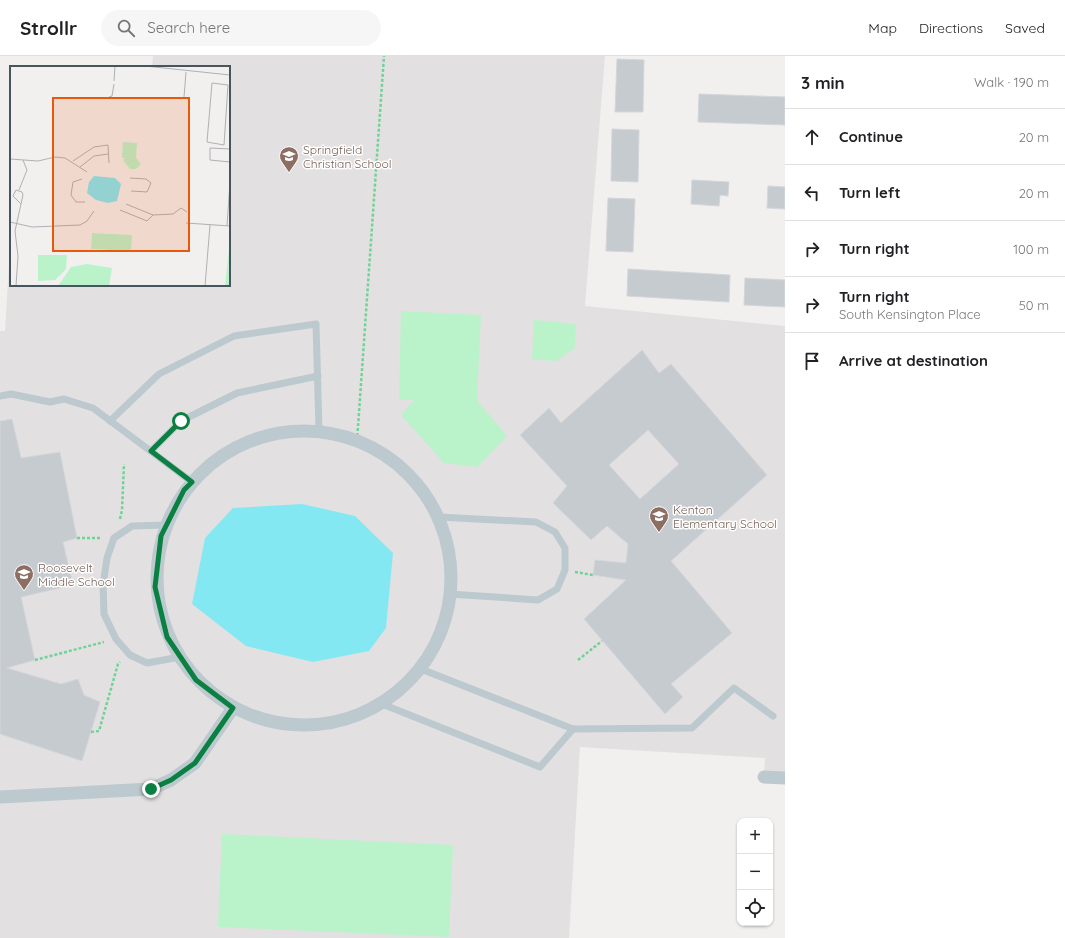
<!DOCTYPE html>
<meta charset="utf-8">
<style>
body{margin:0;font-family:Quicksand,sans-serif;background:#f6f6f6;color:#202124}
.controls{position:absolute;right:12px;bottom:12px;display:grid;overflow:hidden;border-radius:8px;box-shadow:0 1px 3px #0004}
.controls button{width:36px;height:36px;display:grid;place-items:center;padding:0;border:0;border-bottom:1px solid #e0e0e0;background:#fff;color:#202124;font:20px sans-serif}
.stop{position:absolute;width:12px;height:12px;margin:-9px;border:3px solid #0b8043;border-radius:50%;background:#fff}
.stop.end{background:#0b8043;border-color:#fff;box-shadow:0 1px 4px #0008}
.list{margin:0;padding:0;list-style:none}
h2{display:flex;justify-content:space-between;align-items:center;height:52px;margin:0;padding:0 16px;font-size:17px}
h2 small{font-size:13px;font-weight:400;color:#757577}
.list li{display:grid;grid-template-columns:26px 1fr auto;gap:12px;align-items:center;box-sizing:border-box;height:56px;padding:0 16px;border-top:1px solid #e0e0e0}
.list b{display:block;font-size:15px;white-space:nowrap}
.list p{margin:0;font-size:13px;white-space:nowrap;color:#757577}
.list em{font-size:13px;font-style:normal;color:#757577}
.icon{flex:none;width:22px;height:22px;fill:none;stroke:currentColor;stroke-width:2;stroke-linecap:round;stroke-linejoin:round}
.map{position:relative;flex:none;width:785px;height:882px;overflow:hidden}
header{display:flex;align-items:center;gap:24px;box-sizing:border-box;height:56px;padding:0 20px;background:#fff;border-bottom:1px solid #e0e0e0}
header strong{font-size:19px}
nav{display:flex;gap:22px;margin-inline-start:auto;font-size:14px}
.search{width:280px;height:36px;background:#f6f6f6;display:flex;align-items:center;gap:10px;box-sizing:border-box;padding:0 14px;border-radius:22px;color:#757577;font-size:15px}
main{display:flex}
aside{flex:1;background:#fff}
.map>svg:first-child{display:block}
.education{fill:#e3e0e1}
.green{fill:#baf3ca}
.water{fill:#84e8f3}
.building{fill:#c6cbcf;stroke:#d3d6db;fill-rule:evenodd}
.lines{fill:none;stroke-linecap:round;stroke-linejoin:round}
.path{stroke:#6fd397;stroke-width:2.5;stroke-dasharray:3 2;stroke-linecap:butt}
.service{stroke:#bcc9cf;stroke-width:7}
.minor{stroke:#bcc9cf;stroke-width:13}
.route{stroke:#0b8043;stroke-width:5}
.labels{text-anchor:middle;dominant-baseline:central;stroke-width:3;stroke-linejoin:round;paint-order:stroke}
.education-label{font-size:12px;fill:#785e54;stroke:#fff;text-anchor:start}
.inset-road{fill:none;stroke:#adb1b5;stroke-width:1}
.view{fill:#e8590c;fill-opacity:0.15;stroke:#e8590c;stroke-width:2}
.inset-edge{fill:none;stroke:#46555e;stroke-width:2}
</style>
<header>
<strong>Strollr</strong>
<div class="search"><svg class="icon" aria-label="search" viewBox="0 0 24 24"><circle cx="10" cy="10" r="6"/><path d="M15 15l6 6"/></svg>Search here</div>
<nav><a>Map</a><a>Directions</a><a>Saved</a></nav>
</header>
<main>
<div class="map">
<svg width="785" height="882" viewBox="0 0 785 882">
<rect width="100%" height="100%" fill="#f2efef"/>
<path class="education" d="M 153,0 L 605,0 L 585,250 L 785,270 L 785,722 L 764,721 L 765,702 L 580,691 L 569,882 L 0,882 L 0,275 L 5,275 L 9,207 L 11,207 L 11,229 L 229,229 L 229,11 L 152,11 Z"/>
<g class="green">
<path d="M 401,255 L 481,259 L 477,344 L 507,380 L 477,411 L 444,407 L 401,359 L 414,344 L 399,344 Z"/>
<path d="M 534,264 L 576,268 L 575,292 L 556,305 L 532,303 Z"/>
<path d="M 222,778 L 453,789 L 449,881 L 218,871 Z"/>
</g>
<path class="water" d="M 302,448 L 355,460 L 393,497 L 386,572 L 369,595 L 313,606 L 246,590 L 192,548 L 205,482 L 233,452 Z"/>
<g class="building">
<path d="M 617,3 L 644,4 L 643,56 L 615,56 Z"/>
<path d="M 699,38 L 785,41 L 785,69 L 698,66 Z"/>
<path d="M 612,73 L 639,74 L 638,126 L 611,125 Z"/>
<path d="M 692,124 L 729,126 L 728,140 L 720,139 L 719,150 L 691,148 Z"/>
<path d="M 768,130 L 785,131 L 785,153 L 767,152 Z"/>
<path d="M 608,142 L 635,143 L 633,196 L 606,195 Z"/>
<path d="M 628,213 L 730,219 L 729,246 L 627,240 Z"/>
<path d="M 745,222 L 785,224 L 785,251 L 744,249 Z"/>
<path d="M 642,294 L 659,317 L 671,308 L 767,419 L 671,505 L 732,577 L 671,628 L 683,641 L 665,658 L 584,563 L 626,524 L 593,519 L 595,504 L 626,507 L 628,488 L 607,470 L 591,484 L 553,447 L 567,430 L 520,379 L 549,352 L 561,367 ZM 648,374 L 679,408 L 640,443 L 609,409 Z"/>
<path d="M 12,363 L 21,402 L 60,396 L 77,482 L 63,486 L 73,529 L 21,541 L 35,604 L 7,612 L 61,628 L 78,623 L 84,639 L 100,646 L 82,705 L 0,678 L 0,365 Z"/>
</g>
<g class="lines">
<g class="path">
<path d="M 357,385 L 384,0"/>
<path d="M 120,463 L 122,454 L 124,408"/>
<path d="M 77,482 L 102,482"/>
<path d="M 575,516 L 593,519"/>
<path d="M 35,604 L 104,586"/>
<path d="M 578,604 L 602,585"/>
<path d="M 91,676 L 99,675 L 118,608 L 120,606"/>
</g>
<g class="service">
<path d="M 0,340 L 11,338 L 50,346 L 64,343 L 93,352 L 192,426"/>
<path d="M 110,365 L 159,318 L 234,280 L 316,268 L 319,375"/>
<path d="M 151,395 L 181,365 L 237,337 L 318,320"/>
<path d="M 439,461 L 536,466 L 555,476 L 565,492 L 565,514 L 557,533 L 538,544 L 449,538"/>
<path d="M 166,469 L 132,470 L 114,482 L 107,502 L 103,529 L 104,558 L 116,583 L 130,599 L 147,607 L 180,601"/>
<path d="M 421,613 L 573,673 L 692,672 L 734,632 L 773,660"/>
<path d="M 382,648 L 540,711 L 573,673"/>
</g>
<g class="minor">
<circle cx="304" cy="522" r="147"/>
<path d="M 764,721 L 785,722"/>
<path d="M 0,741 L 151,733 L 171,724 L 195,707 L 233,652"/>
</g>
</g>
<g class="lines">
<path class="route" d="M 151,733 L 171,724 L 195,707 L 233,652 L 196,624 L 167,581 L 155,531 L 161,480 L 184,434 L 192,426 L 151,395 L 181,365"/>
</g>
<defs>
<symbol id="school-pin" viewBox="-11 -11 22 30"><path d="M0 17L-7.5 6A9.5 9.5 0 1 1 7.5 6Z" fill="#8d6e63" stroke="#fff"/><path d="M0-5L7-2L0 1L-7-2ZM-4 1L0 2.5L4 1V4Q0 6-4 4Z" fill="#fff"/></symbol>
</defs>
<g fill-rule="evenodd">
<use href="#school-pin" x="278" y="89" width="22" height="30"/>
<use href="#school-pin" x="648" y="449" width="22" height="30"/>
<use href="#school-pin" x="13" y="507" width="22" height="30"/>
</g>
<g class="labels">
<g class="education-label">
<text x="303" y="93">Springfield<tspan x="303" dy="14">Christian School</tspan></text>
<text x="673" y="453">Kenton<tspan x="673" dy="14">Elementary School</tspan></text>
<text x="38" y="511">Roosevelt<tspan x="38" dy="14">Middle School</tspan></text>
</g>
</g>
<g transform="translate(10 10)">
<rect width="220" height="220" fill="#f2efef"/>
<path d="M 113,76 L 127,77 L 126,92 L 131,98 L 126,103 L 120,103 L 113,94 L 115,92 L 112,92 ZM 82,167 L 122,169 L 121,185 L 81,183 ZM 219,183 L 220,220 L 215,220 ZM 28,189 L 57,189 L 56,203 L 45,214 L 28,215 ZM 77,198 L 102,202 L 99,220 L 48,220 L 61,201 Z" fill="#baf3ca"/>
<path d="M 84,110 L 105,112 L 111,118 L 107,135 L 98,137 L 86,134 L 77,127 L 79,116 Z" fill="#84e8f3"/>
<path class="inset-road" d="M 135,0 L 220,9M 104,15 L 105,0M 202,17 L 218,19 L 214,79 L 197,76 ZM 99,31 L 102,30 L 104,18M 174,31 L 176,6M 220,83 L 200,82 L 200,94 L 220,96M 0,93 L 28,95 L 45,91 L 55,92 L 77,106M 63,95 L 84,81 L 98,79 L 99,97M 70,101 L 84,90 L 98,88M 120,112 L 136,113 L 141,117 L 137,126 L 121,125M 72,113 L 63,116 L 61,129 L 66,136 L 75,136M 9,124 L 17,104 L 13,94M 116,138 L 143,149 L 163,148 L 171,142 L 177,146M 110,144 L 137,155 L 143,149M 0,156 L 22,161 L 70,159 L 77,155 L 84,145M 176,157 L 220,160M 217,160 L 220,116M 6,220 L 8,190 L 5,165 L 13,129 L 12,126 L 6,124 L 3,130 L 11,138M 195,220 L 200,159"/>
<path class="view" d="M 43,32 L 179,32 L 179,185 L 43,185 Z"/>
<rect width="220" height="220" class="inset-edge"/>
</g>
</svg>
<div class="controls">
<button>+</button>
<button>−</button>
<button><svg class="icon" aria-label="locate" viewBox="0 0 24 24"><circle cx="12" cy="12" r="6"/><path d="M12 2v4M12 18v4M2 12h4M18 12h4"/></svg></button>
</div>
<div class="stop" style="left:181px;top:365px"></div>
<div class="stop end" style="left:151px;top:733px"></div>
</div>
<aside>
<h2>3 min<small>Walk · 190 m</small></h2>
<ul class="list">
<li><svg class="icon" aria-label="ahead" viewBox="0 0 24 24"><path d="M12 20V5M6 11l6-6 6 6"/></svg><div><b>Continue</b></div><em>20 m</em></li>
<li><svg class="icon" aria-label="left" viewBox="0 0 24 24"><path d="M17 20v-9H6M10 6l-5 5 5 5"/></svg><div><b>Turn left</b></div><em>20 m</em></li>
<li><svg class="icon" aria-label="right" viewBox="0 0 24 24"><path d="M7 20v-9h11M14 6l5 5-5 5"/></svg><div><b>Turn right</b></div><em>100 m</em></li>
<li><svg class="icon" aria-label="right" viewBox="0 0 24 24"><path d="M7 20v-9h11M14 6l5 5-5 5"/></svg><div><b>Turn right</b><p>South Kensington Place</p></div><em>50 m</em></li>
<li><svg class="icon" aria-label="arrive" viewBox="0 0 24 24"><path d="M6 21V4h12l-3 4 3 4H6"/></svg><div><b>Arrive at destination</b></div></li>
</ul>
</aside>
</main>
